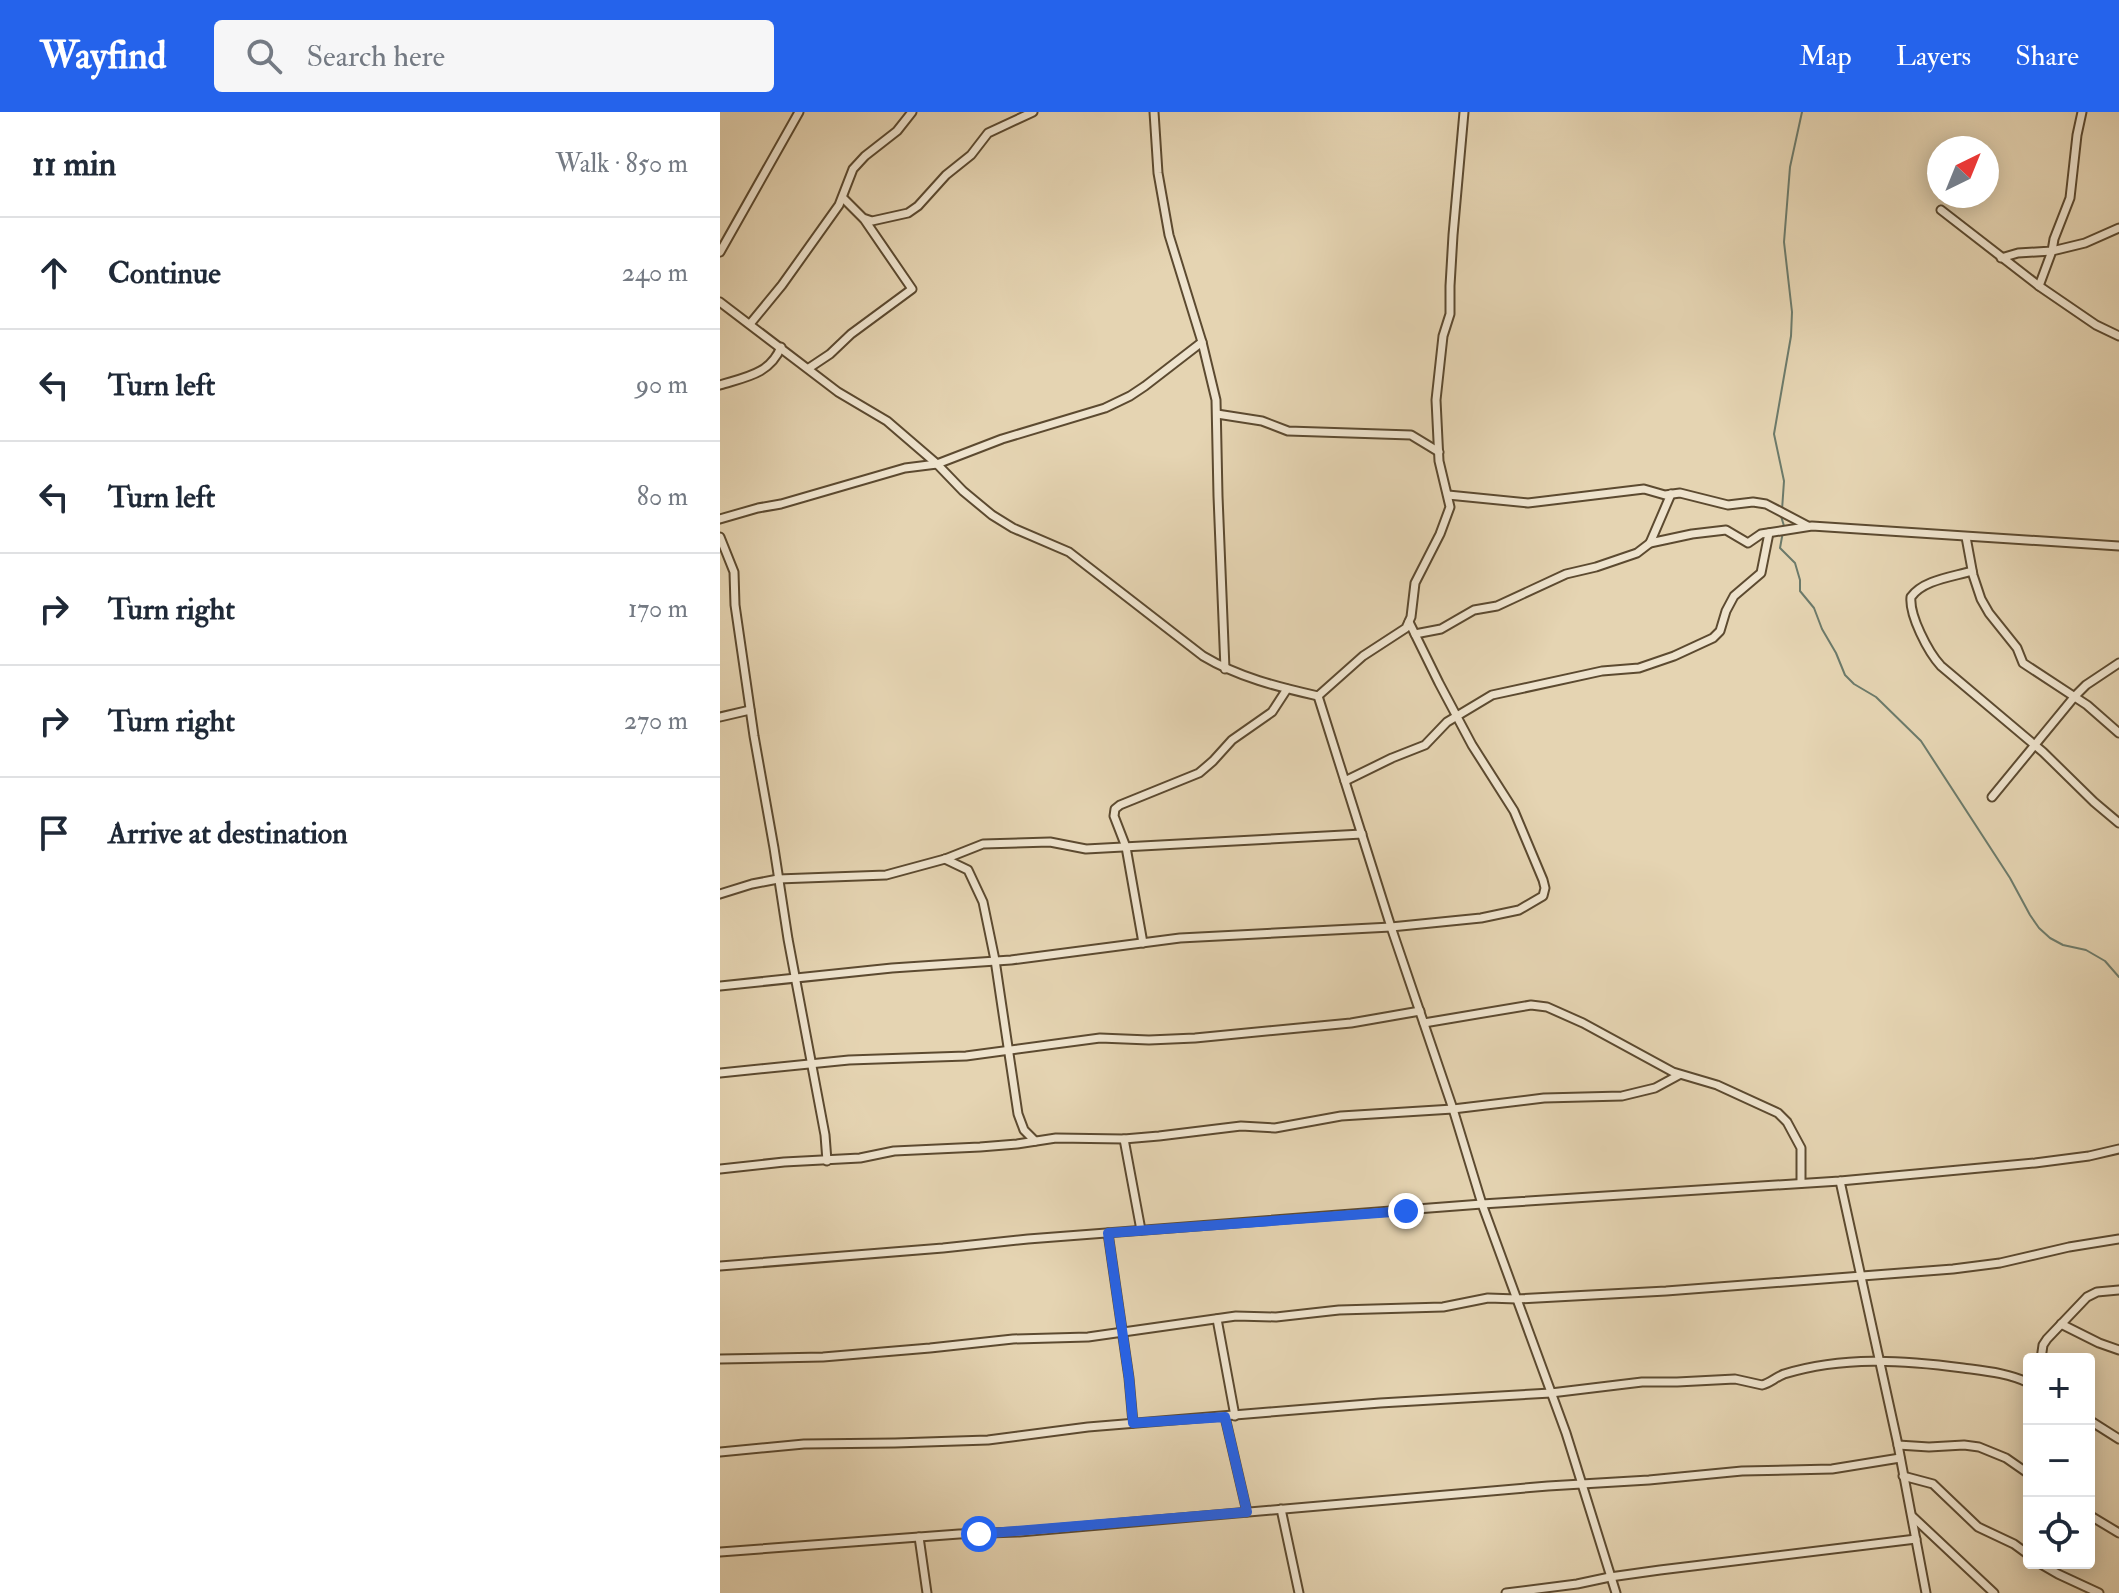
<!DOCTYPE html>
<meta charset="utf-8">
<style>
body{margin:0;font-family:"IM FELL Double Pica",serif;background:#f6f6f7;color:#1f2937}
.controls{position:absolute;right:24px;bottom:24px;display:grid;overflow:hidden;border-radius:8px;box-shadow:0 4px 20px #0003}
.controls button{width:72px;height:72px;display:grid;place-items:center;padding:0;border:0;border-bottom:2px solid #e0e1e3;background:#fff;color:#1f2937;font:40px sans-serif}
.compass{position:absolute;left:1207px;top:24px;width:72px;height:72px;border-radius:50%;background:#fff;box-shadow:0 4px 20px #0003;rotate:43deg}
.stop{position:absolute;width:24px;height:24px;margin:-18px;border:6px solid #2563eb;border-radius:50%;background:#fff}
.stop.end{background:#2563eb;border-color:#fff;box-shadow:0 2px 8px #0008}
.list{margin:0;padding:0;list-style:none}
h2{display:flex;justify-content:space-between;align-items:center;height:104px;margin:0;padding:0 32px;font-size:34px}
h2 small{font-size:26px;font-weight:400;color:#747a83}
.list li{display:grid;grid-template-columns:52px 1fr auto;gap:24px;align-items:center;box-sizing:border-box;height:112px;padding:0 32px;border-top:2px solid #e0e1e3}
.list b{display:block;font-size:30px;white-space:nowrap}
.list em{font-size:26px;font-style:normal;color:#747a83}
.icon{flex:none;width:44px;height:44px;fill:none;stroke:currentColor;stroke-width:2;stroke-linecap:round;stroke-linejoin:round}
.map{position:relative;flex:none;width:1399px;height:1481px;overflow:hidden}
header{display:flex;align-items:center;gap:48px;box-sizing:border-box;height:112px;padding:0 40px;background:#2563eb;color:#fff}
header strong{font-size:38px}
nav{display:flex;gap:44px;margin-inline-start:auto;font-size:28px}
.search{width:560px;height:72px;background:#f6f6f7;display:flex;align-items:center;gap:20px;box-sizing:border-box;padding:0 28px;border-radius:8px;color:#747a83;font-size:30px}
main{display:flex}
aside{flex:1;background:#fff}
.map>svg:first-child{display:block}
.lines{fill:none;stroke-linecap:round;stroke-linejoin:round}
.stream{stroke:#6c7a6a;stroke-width:2}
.street-casing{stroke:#5c4a30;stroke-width:11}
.street{stroke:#eee3cd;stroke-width:7}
.route{stroke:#2563eb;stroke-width:10}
</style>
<header>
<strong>Wayfind</strong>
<div class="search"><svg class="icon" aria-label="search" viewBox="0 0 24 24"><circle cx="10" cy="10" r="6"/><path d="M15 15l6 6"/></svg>Search here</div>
<nav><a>Map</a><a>Layers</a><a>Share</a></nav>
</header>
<main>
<aside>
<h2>11 min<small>Walk · 850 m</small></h2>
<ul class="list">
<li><svg class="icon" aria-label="ahead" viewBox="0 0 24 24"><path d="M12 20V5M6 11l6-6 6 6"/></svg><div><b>Continue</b></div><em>240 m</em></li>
<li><svg class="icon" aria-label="left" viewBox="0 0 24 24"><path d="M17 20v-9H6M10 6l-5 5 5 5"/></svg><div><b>Turn left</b></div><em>90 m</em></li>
<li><svg class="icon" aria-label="left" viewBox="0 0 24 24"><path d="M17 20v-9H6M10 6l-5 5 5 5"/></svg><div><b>Turn left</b></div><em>80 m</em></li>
<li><svg class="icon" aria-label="right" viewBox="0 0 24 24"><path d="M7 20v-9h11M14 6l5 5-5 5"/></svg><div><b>Turn right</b></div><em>170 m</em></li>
<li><svg class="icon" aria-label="right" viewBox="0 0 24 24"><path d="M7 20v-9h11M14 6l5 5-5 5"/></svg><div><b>Turn right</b></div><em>270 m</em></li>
<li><svg class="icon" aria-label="arrive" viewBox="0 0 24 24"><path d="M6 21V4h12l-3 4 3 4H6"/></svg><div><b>Arrive at destination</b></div></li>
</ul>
</aside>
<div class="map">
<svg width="1399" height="1481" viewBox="0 0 1399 1481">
<rect width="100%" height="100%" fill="#e5d4b2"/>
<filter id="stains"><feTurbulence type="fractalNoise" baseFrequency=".0025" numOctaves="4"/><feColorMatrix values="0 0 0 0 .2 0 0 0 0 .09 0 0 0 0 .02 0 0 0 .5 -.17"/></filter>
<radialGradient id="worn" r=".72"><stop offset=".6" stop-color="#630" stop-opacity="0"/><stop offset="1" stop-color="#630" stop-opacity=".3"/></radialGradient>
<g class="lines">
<g class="stream">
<path d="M 1062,398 L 1064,369 L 1054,322 L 1071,224 L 1072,200 L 1064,130 L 1070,55 L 1082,0"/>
<path d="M 1061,404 L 1064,414 L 1060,436 L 1075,451 L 1080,468 L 1080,479 L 1094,496 L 1102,517 L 1116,541 L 1125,563 L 1134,572 L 1156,585 L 1201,629 L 1290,766 L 1310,803 L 1319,816 L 1330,826 L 1343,833 L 1366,838 L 1385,849 L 1399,865"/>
</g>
<defs>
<g id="street">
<path d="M 434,0 L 438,61 L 449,123 L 482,230 L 496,288 L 498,384 L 505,557"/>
<path d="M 123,86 L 143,106 L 152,109 L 188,101 L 198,94 L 226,63 L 251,43 L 268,21 L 313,0"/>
<path d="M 1221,98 L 1319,174 L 1376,213 L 1399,224"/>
<path d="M 0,140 L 79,0"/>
<path d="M 1281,146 L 1298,141 L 1332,139 L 1334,127 L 1350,86 L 1357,23 L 1362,0"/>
<path d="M 1319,174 L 1332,139 L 1365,131 L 1399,116"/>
<path d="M 0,190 L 118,280 L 167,309 L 217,352 L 243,379 L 272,403 L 293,416 L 349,440 L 483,544 C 518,565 558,575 598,584"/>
<path d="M 30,212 L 62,173 L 119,93 L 133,57 L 145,44 L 177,19 L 192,0"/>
<path d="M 89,256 L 110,242 L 131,222 L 192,177 L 144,107"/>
<path d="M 0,273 C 26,265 50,262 61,235"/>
<path d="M 497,302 L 542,309 L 568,319 L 691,323 L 719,340"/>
<path d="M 728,383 L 808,391 L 924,377 L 945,383 L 960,381 L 1008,393 L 1033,390 L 1046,392 L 1088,414"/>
<path d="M 0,407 L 38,396 L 61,392 L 185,356 L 217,352 L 282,327 L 385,296 L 410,284 L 425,274 L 482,230"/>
<path d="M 0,425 L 14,460 L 15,493 L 34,624 L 54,736 L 68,827 L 105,1023 L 107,1049"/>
<path d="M 1246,425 L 1253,463 L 1261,487 L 1269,501 L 1297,536 L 1303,551 L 1367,593 L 1399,621"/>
<path d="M 930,431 L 972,422 L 1006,418 L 1028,431 L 1041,422 L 1092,414 L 1399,434"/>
<path d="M 1252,459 C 1232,465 1203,468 1191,485 C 1189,503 1208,540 1221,554 L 1323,640 L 1374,690 L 1399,711"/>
<path d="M 695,522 L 721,517 L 754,498 L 777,494 L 846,462 L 876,455 L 917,441 L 930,431 L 951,382"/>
<path d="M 598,584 L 671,815 L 733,997 L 762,1092 L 846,1321 L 896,1481"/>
<path d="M 598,584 L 643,544 L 686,516 L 691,505 L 695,471 L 720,422 L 730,395 L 719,349 L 716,288 L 723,224 L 730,202 L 730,174 L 733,123 L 744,0"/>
<path d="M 0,605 L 30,598"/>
<path d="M 625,669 L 672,646 L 705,633 L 727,610 L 772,583 L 882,559 L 919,556 L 954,544 L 993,526 L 1000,519 L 1006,499 L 1014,484 L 1041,461 L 1049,421"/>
<path d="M 1272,685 L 1355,584 L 1366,573 L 1399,551"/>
<path d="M 225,747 L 248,758 L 263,790 L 275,848 L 298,1002 L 304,1018 L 315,1029"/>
<path d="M 0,782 L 32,772 L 58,767 L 166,763 L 225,747 L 263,732 L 330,730 L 366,737 L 642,722"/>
<path d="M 423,831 L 406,735 L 394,704 L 395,697 L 400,693 L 479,661 L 493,649 L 512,628 L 552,600 L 567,577"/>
<path d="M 0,874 L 172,856 L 291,848 L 460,826 L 671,815 L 761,806 L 799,798 L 823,784 L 825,776 L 823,768 L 794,699 L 752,633 L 719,571 L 689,510"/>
<path d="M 704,911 L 811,893 L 827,895 L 863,911 L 953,960 L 997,973 L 1058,1001 L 1067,1010 L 1081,1036 L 1081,1071"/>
<path d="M 0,961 L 129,948 L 246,944 L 380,926 L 429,928 L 475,926 L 631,911 L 700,899"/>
<path d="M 404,1027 L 421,1118"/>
<path d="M 0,1057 L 64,1050 L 140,1046 L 174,1039 L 260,1035 L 297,1032 L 336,1026 L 404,1027 L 439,1024 L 521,1014 L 555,1016 L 621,1004 L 733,997 L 824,986 L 902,984 L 935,976 L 959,963"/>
<path d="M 1120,1069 L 1178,1333 L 1206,1481"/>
<path d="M 388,1121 L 409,1266 L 413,1311"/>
<path d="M 0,1154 L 223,1136 L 308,1127 L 762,1092 L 1120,1069 L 1315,1051 L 1369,1044 L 1399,1037"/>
<path d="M 497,1207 L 515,1304"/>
<path d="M 1341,1212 L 1379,1231 L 1399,1238"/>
<path d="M 0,1247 L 103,1245 L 210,1236 L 293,1227 L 368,1225 L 516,1204 L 556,1205 L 619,1198 L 723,1195 L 768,1186 L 797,1187 L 946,1179 L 1233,1157 L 1280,1151 L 1349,1135 L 1399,1127"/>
<path d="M 1321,1247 L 1323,1233 L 1327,1227 L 1367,1185 L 1377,1180 L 1399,1178"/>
<path d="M 505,1305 L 527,1400"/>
<path d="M 1369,1308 L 1399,1327"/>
<path d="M 1178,1333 L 1209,1335 L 1244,1333 L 1259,1335 L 1286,1346 L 1309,1362"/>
<path d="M 0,1340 L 84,1332 L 175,1331 L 268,1328 L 368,1315 L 660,1291 L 831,1281 L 922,1270 L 957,1270 L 1015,1267 L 1042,1273 C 1050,1271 1056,1265 1064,1262 C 1123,1244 1183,1248 1243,1256 C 1265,1259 1288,1261 1309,1271"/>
<path d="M 1183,1364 L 1213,1372 L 1258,1415 L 1294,1432 L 1309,1443"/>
<path d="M 561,1397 L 579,1481"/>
<path d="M 1369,1403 L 1399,1421"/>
<path d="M 1193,1405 L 1274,1481"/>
<path d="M 199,1425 L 207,1481"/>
<path d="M 0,1440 L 239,1422 L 299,1420 L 828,1374 L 929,1368 L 1022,1359 L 1112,1357 L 1180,1346"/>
<path d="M 1319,1451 L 1338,1462 L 1379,1481"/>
<path d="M 786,1481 L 857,1472 L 890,1465 L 940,1458 L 1196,1427"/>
</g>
</defs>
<use href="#street" class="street-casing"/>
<use href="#street" class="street"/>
</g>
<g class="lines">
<path class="route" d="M 259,1422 L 527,1400 L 505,1305 L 413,1311 L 409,1266 L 388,1121 L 686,1099"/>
</g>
<rect width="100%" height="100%" filter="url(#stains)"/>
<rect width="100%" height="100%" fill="url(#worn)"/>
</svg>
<div class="controls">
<button>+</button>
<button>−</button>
<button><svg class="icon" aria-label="locate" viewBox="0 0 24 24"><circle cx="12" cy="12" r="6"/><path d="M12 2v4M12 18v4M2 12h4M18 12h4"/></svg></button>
</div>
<svg class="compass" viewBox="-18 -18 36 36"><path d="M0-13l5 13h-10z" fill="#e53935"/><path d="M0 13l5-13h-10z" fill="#747a83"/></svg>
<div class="stop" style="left:259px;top:1422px"></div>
<div class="stop end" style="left:686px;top:1099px"></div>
</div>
</main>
